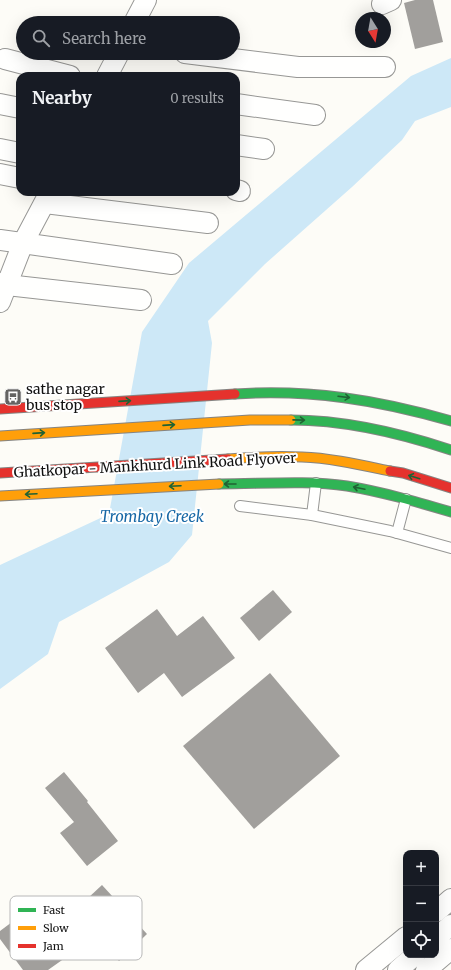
<!DOCTYPE html>
<meta charset="utf-8">
<style>
body{margin:0;font-family:Merriweather,serif;background:#20242c;color:#f1f3f6}
.controls{position:absolute;right:12px;bottom:12px;display:grid;overflow:hidden;border-radius:8px;box-shadow:0 4px 16px #0002}
.controls button{width:36px;height:36px;display:grid;place-items:center;padding:0;border:0;border-bottom:1px solid #363941;background:#171b24;color:#f1f3f6;font:20px sans-serif}
.compass{position:absolute;left:355px;top:12px;width:36px;height:36px;border-radius:50%;background:#171b24;box-shadow:0 4px 16px #0002;rotate:169deg}
.list{margin:0;padding:0;list-style:none}
h2{display:flex;justify-content:space-between;align-items:center;height:52px;margin:0;padding:0 16px;font-size:17px}
h2 small{font-size:13px;font-weight:400;color:#9ea1a6}
.icon{flex:none;width:22px;height:22px;fill:none;stroke:currentColor;stroke-width:2;stroke-linecap:round;stroke-linejoin:round}
.map{position:relative;flex:none;width:451px;height:970px;overflow:hidden}
.search{position:absolute;background:#171b24;box-shadow:0 4px 16px #0002;left:16px;top:16px;width:224px;height:44px;display:flex;align-items:center;gap:10px;box-sizing:border-box;padding:0 14px;border-radius:22px;color:#9ea1a6;font-size:15px}
.panel{position:absolute;background:#171b24;box-shadow:0 4px 16px #0002;left:16px;top:72px;width:224px;height:124px;border-radius:12px}
.map>svg:first-child{display:block}
.water{fill:#cde8f7}
.building{fill:#a19f9c}
.lines{fill:none;stroke-linecap:round;stroke-linejoin:round}
.lane-casing{stroke:#979795;stroke-width:12}
.street-casing{stroke:#979795;stroke-width:22}
.fast-casing{stroke:#858482;stroke-width:11}
.slow-casing{stroke:#858482;stroke-width:11}
.jam-casing{stroke:#858482;stroke-width:11}
.lane{stroke:#fffffe;stroke-width:10}
.street{stroke:#fffffe;stroke-width:20}
.fast{stroke:#30b455;stroke-width:9}
.slow{stroke:#ff9f0a;stroke-width:9}
.jam{stroke:#e5322d;stroke-width:9}
.oneway{stroke:#206233}
.labels{text-anchor:middle;dominant-baseline:central;stroke-width:4;stroke-linejoin:round;paint-order:stroke}
.poi-label{font-size:14px;fill:#111;stroke:#fff;text-anchor:start}
.street-label{font-size:14px;fill:#111;stroke:#fff}
.water-label{font-size:15px;font-style:italic;fill:#1768a6;stroke:#fff}
.key{fill:#fff;stroke:#b8b8b8;stroke-width:1}
.key-label{font-size:11px;fill:#111}
</style>
<div class="map">
<svg width="451" height="970" viewBox="0 0 451 970">
<rect width="100%" height="100%" fill="#fdfcf7"/>
<path class="water" d="M 451,58 L 451,107 L 415,121 L 402,140 L 352,187 L 265,264 L 208,321 L 212,343 L 192,535 L 169,562 L 59,622 L 48,654 L 0,689 L 0,565 L 109,514 L 142,332 L 189,263 L 411,76 Z"/>
<g class="building">
<path d="M 415,0 L 433,0 L 443,42 L 415,49 L 404,3 Z"/>
<path d="M 273,590 L 292,612 L 259,641 L 240,618 Z"/>
<path d="M 157,609 L 177,636 L 203,616 L 235,658 L 182,697 L 164,673 L 138,693 L 105,648 Z"/>
<path d="M 270,673 L 340,756 L 254,829 L 183,746 Z"/>
<path d="M 64,772 L 88,801 L 87,802 L 118,841 L 87,866 L 60,833 L 74,822 L 45,788 Z"/>
<path d="M 102,885 L 147,934 L 119,961 L 73,912 Z"/>
<path d="M 12,922 L 24,939 L 41,926 L 65,958 L 48,970 L 23,970 L 0,939 L 0,931 Z"/>
</g>
<g class="lines">
<defs>
<g id="lane">
<path d="M 316,483 L 312,515 L 390,531 L 451,548"/>
<path d="M 240,506 L 312,515"/>
<path d="M 397,533 L 406,499"/>
</g>
<g id="street">
<path d="M 382,4 L 391,0"/>
<path d="M 134,23 L 146,0"/>
<path d="M 185,53 L 298,67 L 385,67"/>
<path d="M 5,59 L 70,76"/>
<path d="M 107,76 L 119,53"/>
<path d="M 0,104 L 20,108"/>
<path d="M 236,104 L 315,115"/>
<path d="M 236,145 L 264,149"/>
<path d="M 0,149 L 20,153"/>
<path d="M 0,174 L 20,178"/>
<path d="M 236,190 L 240,191"/>
<path d="M 45,203 L 208,223"/>
<path d="M 0,240 L 172,264"/>
<path d="M 0,283 L 7,285 L 141,300"/>
<path d="M 0,302 L 23,243 L 50,192"/>
<path d="M 436,912 L 451,899"/>
<path d="M 436,938 L 451,925"/>
<path d="M 366,970 L 406,937"/>
<path d="M 398,970 L 415,955"/>
<path d="M 426,970 L 451,949"/>
</g>
<g id="fast">
<path d="M 235,394 C 311,389 378,400 451,421"/>
<path d="M 291,420 C 345,420 400,433 451,450"/>
<path d="M 219,484 C 262,484 306,480 347,486 C 383,492 417,502 451,512"/>
</g>
<g id="slow">
<path d="M 0,436 L 250,420 L 291,420"/>
<path d="M 228,459 C 252,457 277,456 302,457 C 331,458 361,465 390,471"/>
<path d="M 0,496 L 219,484"/>
</g>
<g id="jam">
<path d="M 0,409 L 235,394"/>
<path d="M 390,471 L 403,473 L 451,488"/>
<path d="M 0,473 L 228,459"/>
</g>
</defs>
<use href="#lane" class="lane-casing"/>
<use href="#street" class="street-casing"/>
<use href="#fast" class="fast-casing"/>
<use href="#slow" class="slow-casing"/>
<use href="#jam" class="jam-casing"/>
<use href="#lane" class="lane"/>
<use href="#street" class="street"/>
<use href="#fast" class="fast"/>
<use href="#slow" class="slow"/>
<use href="#jam" class="jam"/>
</g>
<defs><path id="oneway-shaft" d="M-6 0H5M1.5-3L5.5 0L1.5 3" fill="none" stroke-width="1.6" stroke-linecap="round" stroke-linejoin="round"/></defs>
<g class="oneway">
<use href="#oneway-shaft" transform="translate(344 397) rotate(7)"/>
<use href="#oneway-shaft" transform="translate(125 401) rotate(-4)"/>
<use href="#oneway-shaft" transform="translate(299 420) rotate(1)"/>
<use href="#oneway-shaft" transform="translate(169 425) rotate(-4)"/>
<use href="#oneway-shaft" transform="translate(39 433) rotate(-4)"/>
<use href="#oneway-shaft" transform="translate(414 477) rotate(-163)"/>
<use href="#oneway-shaft" transform="translate(230 484) rotate(180)"/>
<use href="#oneway-shaft" transform="translate(175 486) rotate(177)"/>
<use href="#oneway-shaft" transform="translate(359 488) rotate(-168)"/>
<use href="#oneway-shaft" transform="translate(31 494) rotate(177)"/>
</g>
<defs>
<symbol id="bus-square" viewBox="-11 -11 22 22"><rect x="-9" y="-9" width="18" height="18" rx="4" fill="#646362" stroke="#fff"/><path d="M-5-6H5V4H4V6H2V4H-2V6H-4V4H-5ZM-3.5-4V0h7V-4ZM-3.5 1.2v1.5H-2V1.2ZM2 1.2v1.5H3.5V1.2Z" fill="#fff"/></symbol>
</defs>
<g fill-rule="evenodd">
<use href="#bus-square" x="3" y="387" width="20" height="20"/>
</g>
<g class="labels">
<g class="poi-label">
<text x="26" y="389">sathe nagar<tspan x="26" dy="16">bus stop</tspan></text>
</g>
<g class="street-label">
<text transform="translate(155 465) rotate(-3)">Ghatkopar - Mankhurd Link Road Flyover</text>
</g>
<g class="water-label">
<text x="152" y="516">Trombay Creek</text>
</g>
</g>
<rect x="10" y="896" width="132" height="64" rx="6" class="key"/>
<rect x="18" y="908" width="18" height="4" fill="#30b455"/>
<rect x="18" y="926" width="18" height="4" fill="#ff9f0a"/>
<rect x="18" y="944" width="18" height="4" fill="#e5322d"/>
<g class="key-label">
<text x="43" y="914">Fast</text>
<text x="43" y="932">Slow</text>
<text x="43" y="950">Jam</text>
</g>
</svg>
<div class="controls">
<button>+</button>
<button>−</button>
<button><svg class="icon" aria-label="locate" viewBox="0 0 24 24"><circle cx="12" cy="12" r="6"/><path d="M12 2v4M12 18v4M2 12h4M18 12h4"/></svg></button>
</div>
<svg class="compass" viewBox="-18 -18 36 36"><path d="M0-13l5 13h-10z" fill="#e53935"/><path d="M0 13l5-13h-10z" fill="#9ea1a6"/></svg>
<div class="search"><svg class="icon" aria-label="search" viewBox="0 0 24 24"><circle cx="10" cy="10" r="6"/><path d="M15 15l6 6"/></svg>Search here</div>
<section class="panel">
<h2>Nearby<small>0 results</small></h2>
<ul class="list">
</ul>
</section>
</div>
